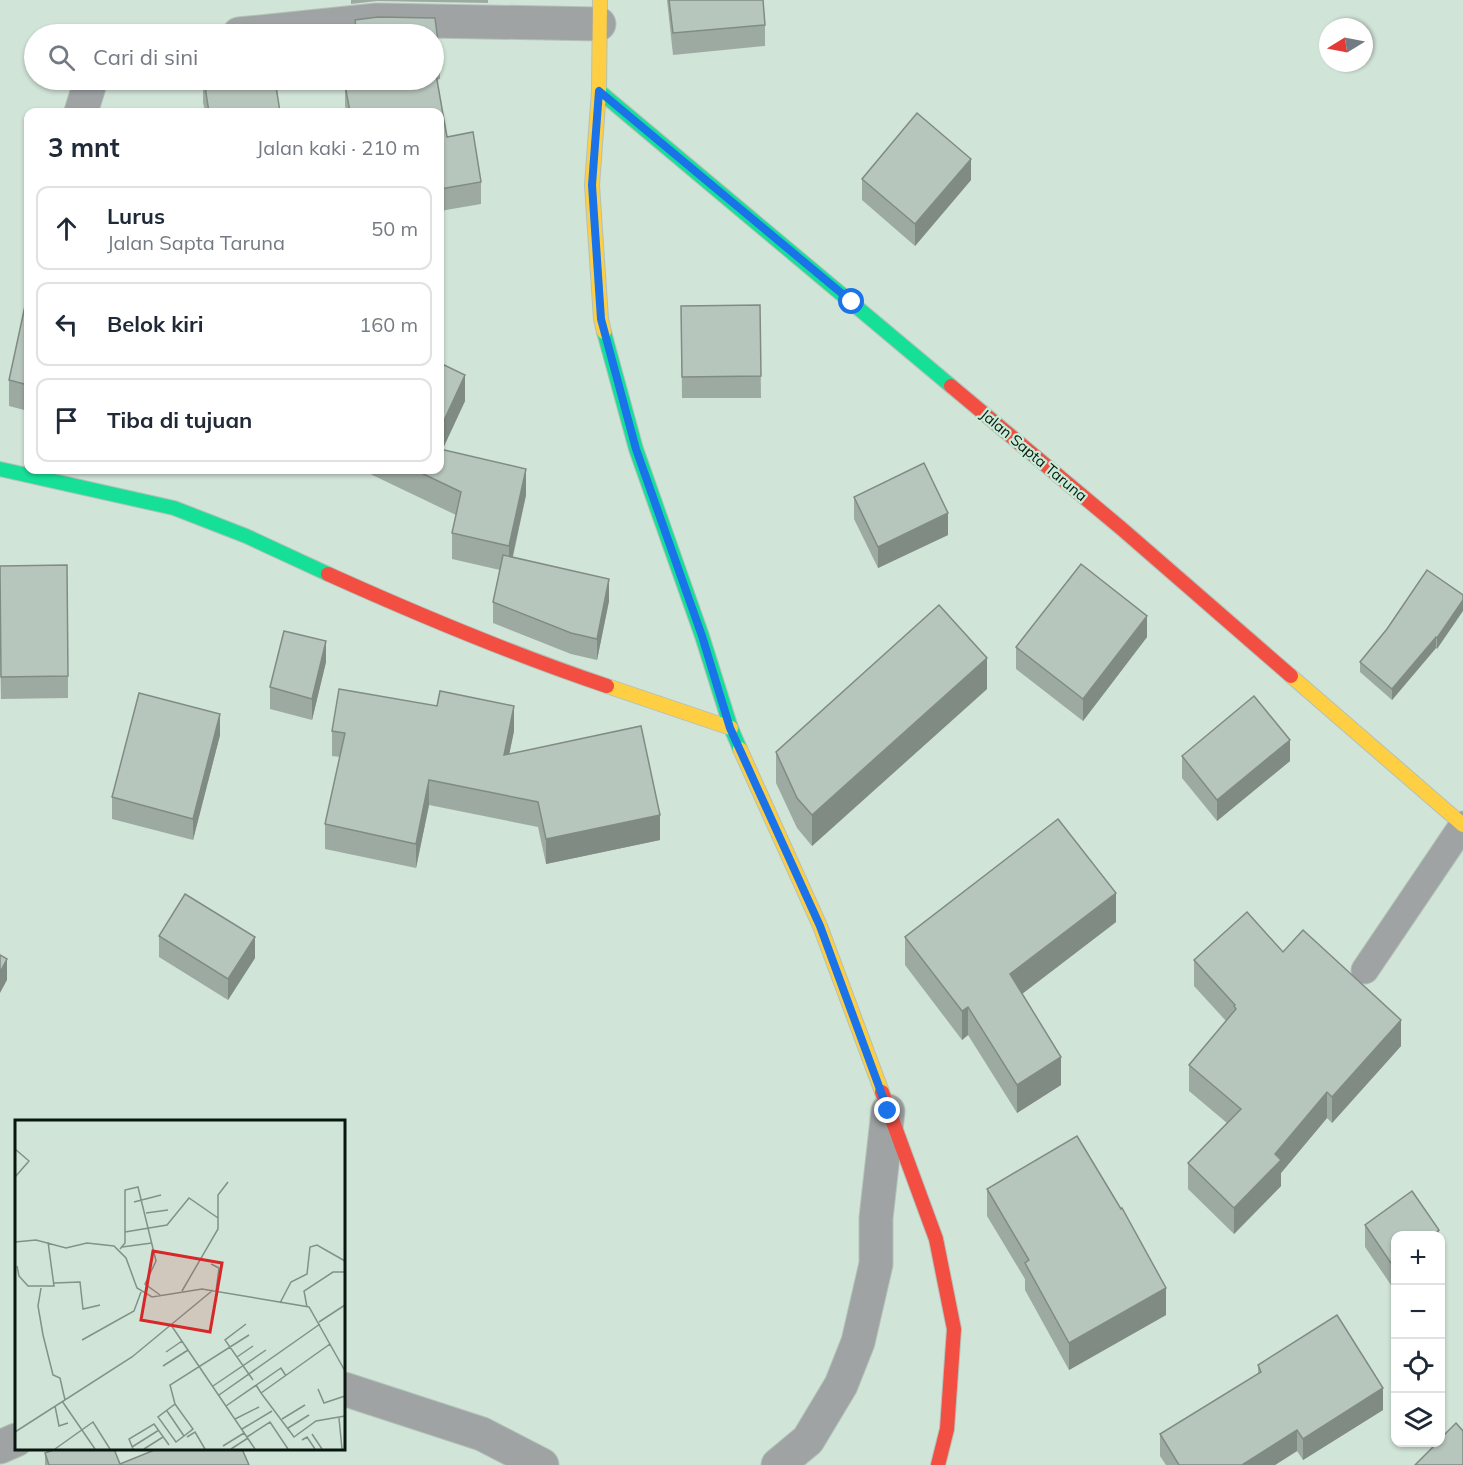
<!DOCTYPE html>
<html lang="id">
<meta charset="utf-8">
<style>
body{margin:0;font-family:Mulish,sans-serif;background:#f2f2f3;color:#1f2937}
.controls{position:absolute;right:18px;bottom:18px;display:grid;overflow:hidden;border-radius:12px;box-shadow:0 2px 4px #0004}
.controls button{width:54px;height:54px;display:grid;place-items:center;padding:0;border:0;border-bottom:2px solid #e0e1e3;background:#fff;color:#1f2937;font:30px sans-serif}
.compass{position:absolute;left:1319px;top:18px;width:54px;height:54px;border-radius:50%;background:#fff;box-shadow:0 2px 4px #0004;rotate:260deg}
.stop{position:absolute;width:18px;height:18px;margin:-14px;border:4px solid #1a73e8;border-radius:50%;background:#fff}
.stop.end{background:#1a73e8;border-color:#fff;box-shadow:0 2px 6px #0008}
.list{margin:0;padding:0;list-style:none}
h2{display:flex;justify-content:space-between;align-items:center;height:78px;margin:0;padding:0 24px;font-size:26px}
h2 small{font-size:20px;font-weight:400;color:#747a83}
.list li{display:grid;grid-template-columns:39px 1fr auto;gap:18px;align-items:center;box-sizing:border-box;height:84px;margin:0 12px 12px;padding:0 12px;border:2px solid #e0e1e3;border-radius:12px}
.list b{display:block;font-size:22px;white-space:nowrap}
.list p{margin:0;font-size:20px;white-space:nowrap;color:#747a83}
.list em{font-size:20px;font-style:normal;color:#747a83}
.icon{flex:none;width:33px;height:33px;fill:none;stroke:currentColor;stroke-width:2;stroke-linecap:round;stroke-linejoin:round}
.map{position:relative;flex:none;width:1463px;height:1465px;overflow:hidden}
.search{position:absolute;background:#fff;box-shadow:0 2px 4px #0004;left:24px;top:24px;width:420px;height:66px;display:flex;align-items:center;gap:15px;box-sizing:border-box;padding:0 21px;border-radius:33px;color:#747a83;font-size:22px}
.panel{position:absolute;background:#fff;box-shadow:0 2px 4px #0004;left:24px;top:108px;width:420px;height:366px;border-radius:12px}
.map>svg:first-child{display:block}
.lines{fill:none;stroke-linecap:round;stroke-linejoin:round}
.lane-casing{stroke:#b3c1b9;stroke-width:29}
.street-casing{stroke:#b3c1b9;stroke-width:35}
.fast-casing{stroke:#b3c1b9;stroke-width:16}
.slow-casing{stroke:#b3c1b9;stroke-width:16}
.jam-casing{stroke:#b3c1b9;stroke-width:16}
.lane{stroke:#9fa3a3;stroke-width:27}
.street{stroke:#9fa3a3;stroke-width:33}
.fast{stroke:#16e098;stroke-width:14}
.slow{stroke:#ffcf43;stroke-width:14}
.jam{stroke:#f24e42;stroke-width:14}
.wall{fill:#9daaa2}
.shaded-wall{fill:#808b84}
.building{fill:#b7c6bc;stroke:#808b84;stroke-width:1.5}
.route{stroke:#1a73e8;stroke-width:8}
.labels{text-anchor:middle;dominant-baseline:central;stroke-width:4.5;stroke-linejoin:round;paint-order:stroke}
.street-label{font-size:15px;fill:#09160f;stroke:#c9ecd7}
.inset-road{fill:none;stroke:#819288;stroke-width:1.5}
.view{fill:#d62828;fill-opacity:0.15;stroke:#d62828;stroke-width:3}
.inset-edge{fill:none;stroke:#09160f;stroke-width:3}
</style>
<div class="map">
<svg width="1463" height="1465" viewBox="0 0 1463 1465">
<rect width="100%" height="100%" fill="#d1e4d8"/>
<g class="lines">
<defs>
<path id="lane" d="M 1365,970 L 1463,825"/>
<g id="street">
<path d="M 239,34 L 377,20 L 599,24"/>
<path d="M 81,112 L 91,80"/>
<path d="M 344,1389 L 482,1434 L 542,1465"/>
<path d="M 0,1447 L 16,1440"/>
<path d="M 778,1465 L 808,1440 L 841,1385 L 858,1342 L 876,1264 L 876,1218 L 888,1111"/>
</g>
<g id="fast">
<path d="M 599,91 L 951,386"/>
<path d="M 604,332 L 636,449 L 702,636 L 731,728 L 740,749"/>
<path d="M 0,469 L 174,508 L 246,536 L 328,574"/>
</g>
<g id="slow">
<path d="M 600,0 L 599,91 L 592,185 L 601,319 L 604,332"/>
<path d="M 1291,676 L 1463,825"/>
<path d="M 607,686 L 731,728"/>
<path d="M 740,749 L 820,926 L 882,1092"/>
</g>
<g id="jam">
<path d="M 951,386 L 1122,529 L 1291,676"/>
<path d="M 328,574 C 419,615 512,654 607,686"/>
<path d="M 882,1092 L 936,1239 L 954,1329 L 947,1429 L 938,1465"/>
</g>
</defs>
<use href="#lane" class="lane-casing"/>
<use href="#street" class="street-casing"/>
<use href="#fast" class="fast-casing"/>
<use href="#slow" class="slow-casing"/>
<use href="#jam" class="jam-casing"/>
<use href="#lane" class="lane"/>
<use href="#street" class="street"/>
<use href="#fast" class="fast"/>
<use href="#slow" class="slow"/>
<use href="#jam" class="jam"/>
</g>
<g class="wall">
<path d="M 351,0 L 488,0 L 488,3 L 377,1 L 351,4 Z"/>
<path d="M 667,0 L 763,0 L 765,25 L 765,46 L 673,55 Z"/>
<path d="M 378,17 L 435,18 L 440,58 L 440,79 L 436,80 L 447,137 L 473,132 L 481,182 L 481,204 L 440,211 L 440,112 L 346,112 L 345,106 L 345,85 L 360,83 L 360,80 L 434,80 L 434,34 L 355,34 L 355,20 Z"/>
<path d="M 203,80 L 275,80 L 280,112 L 205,112 L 203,102 Z"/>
<path d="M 862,179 L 971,180 L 915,246 L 862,200 Z"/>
<path d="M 28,292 L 28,411 L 9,406 L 9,380 Z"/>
<path d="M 760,305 L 761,398 L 682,398 L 681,306 Z"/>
<path d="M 440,363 L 465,401 L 442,450 L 526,495 L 513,557 L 609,601 L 597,660 L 571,654 L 493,623 L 493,602 L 500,570 L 452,559 L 452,533 L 456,515 L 364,471 L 364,470 L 440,470 Z"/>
<path d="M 854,497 L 948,535 L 878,568 L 854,519 Z"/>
<path d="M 1463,595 L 1437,649 L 1436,648 L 1392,700 L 1360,672 L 1360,662 Z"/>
<path d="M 1147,637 L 1083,721 L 1016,669 L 1016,647 Z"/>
<path d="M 0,641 L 68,676 L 68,698 L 1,699 Z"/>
<path d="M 326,662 L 312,720 L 270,709 L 270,687 Z"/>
<path d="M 987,689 L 812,846 L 797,828 L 776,783 L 776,752 Z"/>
<path d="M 332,731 L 514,731 L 509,754 L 660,840 L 546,864 L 538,827 L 429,805 L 416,868 L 325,849 L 325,824 L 340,757 L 332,756 Z"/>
<path d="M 220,735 L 193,840 L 112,819 L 112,797 Z"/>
<path d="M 1182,756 L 1290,761 L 1217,821 L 1182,778 Z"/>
<path d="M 1116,922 L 1022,994 L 1061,1085 L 1017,1113 L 968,1035 L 962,1040 L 905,965 L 905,937 Z"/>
<path d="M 159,936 L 255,958 L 228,1000 L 159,957 Z"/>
<path d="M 1283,952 L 1401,1046 L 1332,1123 L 1327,1118 L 1281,1173 L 1281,1186 L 1234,1234 L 1188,1189 L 1188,1163 L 1227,1123 L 1189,1091 L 1189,1065 L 1226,1021 L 1194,986 L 1194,960 Z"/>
<path d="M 987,1189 L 1166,1315 L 1069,1370 L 1025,1290 L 1025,1279 L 987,1216 Z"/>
<path d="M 1365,1225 L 1439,1236 L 1391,1285 L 1365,1247 Z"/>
<path d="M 1258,1365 L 1383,1410 L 1303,1460 L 1297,1451 L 1275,1465 L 1166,1465 L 1160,1456 L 1160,1434 L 1258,1374 Z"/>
<path d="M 45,1453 L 120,1464 L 249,1465 L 45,1465 Z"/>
</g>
<g class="shaded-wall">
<path d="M 971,159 L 971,180 L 915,246 L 915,224 Z"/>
<path d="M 465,375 L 465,401 L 440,455 L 440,429 Z"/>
<path d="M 526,469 L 526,495 L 509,572 L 509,546 Z"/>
<path d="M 948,513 L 948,535 L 878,568 L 878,547 Z"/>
<path d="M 609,579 L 609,601 L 597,660 L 597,639 Z"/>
<path d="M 1463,600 L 1463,611 L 1437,649 L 1437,638 Z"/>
<path d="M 1147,616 L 1147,637 L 1083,721 L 1083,699 Z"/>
<path d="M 1436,637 L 1436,648 L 1392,700 L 1392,689 Z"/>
<path d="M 326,641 L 326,662 L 312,720 L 312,699 Z"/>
<path d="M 987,658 L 987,689 L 812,846 L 812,815 Z"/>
<path d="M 514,706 L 514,731 L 504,780 L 504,755 Z"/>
<path d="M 220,714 L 220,735 L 193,840 L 193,819 Z"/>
<path d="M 1290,740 L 1290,761 L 1217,821 L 1217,800 Z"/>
<path d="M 429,780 L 429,805 L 416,868 L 416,844 Z"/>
<path d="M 660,815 L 660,840 L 546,864 L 546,839 Z"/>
<path d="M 1116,893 L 1116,922 L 1010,1003 L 1010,974 Z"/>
<path d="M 255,937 L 255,958 L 228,1000 L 228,979 Z"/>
<path d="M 7,959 L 7,980 L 0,993 L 0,972 Z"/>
<path d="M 968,1007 L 968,1035 L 962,1040 L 962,1011 Z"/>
<path d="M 1401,1020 L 1401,1046 L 1332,1123 L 1332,1097 Z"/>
<path d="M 1061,1057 L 1061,1085 L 1017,1113 L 1017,1085 Z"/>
<path d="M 1327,1092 L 1327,1118 L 1281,1173 L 1281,1186 L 1234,1234 L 1234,1208 L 1275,1154 Z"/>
<path d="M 1439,1230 L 1439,1236 L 1431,1236 Z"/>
<path d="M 1395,1261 L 1395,1282 L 1391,1285 L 1391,1263 Z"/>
<path d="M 1166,1288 L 1166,1315 L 1069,1370 L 1069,1343 Z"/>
<path d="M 1383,1388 L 1383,1410 L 1303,1460 L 1303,1439 Z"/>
<path d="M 1297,1430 L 1297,1451 L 1275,1465 L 1242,1465 Z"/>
</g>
<g class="building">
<path d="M 669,0 L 763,0 L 765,25 L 673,33 Z"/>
<path d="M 378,17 L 435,18 L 440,58 L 434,59 L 434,34 L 357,34 L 355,20 Z"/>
<path d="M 434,63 L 447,137 L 473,132 L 481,182 L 440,189 L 440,112 L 350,112 L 345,85 L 363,82 L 363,80 L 434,80 Z"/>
<path d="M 204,80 L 275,80 L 280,112 L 209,112 Z"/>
<path d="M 917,113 L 971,159 L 915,224 L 862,179 Z"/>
<path d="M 28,292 L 28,385 L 9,380 Z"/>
<path d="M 760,305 L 761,376 L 682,377 L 681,306 Z"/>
<path d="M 440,363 L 465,375 L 440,429 Z"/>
<path d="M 440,449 L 526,469 L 509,546 L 452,533 L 461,492 L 415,470 L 440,470 Z"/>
<path d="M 924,463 L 948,513 L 878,547 L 854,497 Z"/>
<path d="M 503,555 L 609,579 L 597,639 L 571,633 L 493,602 Z"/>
<path d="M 1081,564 L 1147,616 L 1083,699 L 1016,647 Z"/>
<path d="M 67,565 L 68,676 L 1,677 L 0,566 Z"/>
<path d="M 1427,570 L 1463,595 L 1463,600 L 1437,638 L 1436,637 L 1392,689 L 1360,662 L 1387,629 Z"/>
<path d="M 939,605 L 987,658 L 812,815 L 797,798 L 776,752 Z"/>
<path d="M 284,631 L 326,641 L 312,699 L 270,687 Z"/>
<path d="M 339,689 L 437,706 L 440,691 L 514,706 L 504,755 L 641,726 L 660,815 L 546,839 L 538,802 L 429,780 L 416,844 L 325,824 L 345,733 L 332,731 Z"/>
<path d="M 139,693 L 220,714 L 193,819 L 112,797 Z"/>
<path d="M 1254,696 L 1290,740 L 1217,800 L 1182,756 Z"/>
<path d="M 1058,819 L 1116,893 L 1010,974 L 1061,1057 L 1017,1085 L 968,1007 L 962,1011 L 905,937 Z"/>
<path d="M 185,894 L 255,937 L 228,979 L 159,936 Z"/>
<path d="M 1247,912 L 1283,952 L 1303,930 L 1401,1020 L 1332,1097 L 1327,1092 L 1275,1154 L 1281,1160 L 1234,1208 L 1188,1163 L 1241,1109 L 1189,1065 L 1236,1009 L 1234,1006 L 1235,1005 L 1194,960 Z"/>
<path d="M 0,955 L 7,959 L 0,972 Z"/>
<path d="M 1077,1136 L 1121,1209 L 1122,1208 L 1166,1288 L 1069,1343 L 1025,1263 L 1029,1260 L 987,1189 Z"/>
<path d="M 1412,1191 L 1439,1230 L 1431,1236 L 1395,1236 L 1395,1261 L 1391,1263 L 1365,1225 Z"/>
<path d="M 1337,1315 L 1383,1388 L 1303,1439 L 1297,1430 L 1242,1465 L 1179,1465 L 1160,1434 L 1261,1372 L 1258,1365 Z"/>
<path d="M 1456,1423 L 1463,1431 L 1463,1465 L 1415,1465 L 1437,1443 L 1440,1443 L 1440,1439 Z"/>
<path d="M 56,1449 L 114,1449 L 120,1464 L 157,1449 L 242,1449 L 249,1465 L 49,1465 L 45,1453 Z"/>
</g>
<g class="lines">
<path class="route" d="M 852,302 L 599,91 L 592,185 L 601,319 L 636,449 L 702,636 L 730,728 L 820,926 L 888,1111"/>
</g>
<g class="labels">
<g class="street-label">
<text transform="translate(1034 455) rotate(40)">Jalan Sapta Taruna</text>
</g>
</g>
<g transform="translate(15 1120)">
<rect width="330" height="330" fill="#d1e4d8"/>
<path class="inset-road" d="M 0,29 L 14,41 L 0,57M 119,82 L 146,75M 131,93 L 153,90M 110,112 L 152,105 L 174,78 L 203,98M 0,122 L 21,120 L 51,128 L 72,123 L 99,126 L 111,138 L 122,168 L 137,177 L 187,169 L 294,187 L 330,251M 107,127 L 137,123M 105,129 L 110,123 L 110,70 L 123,67 L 141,141 L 130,164 L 145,175M 196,144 L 204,148 L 201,171M 2,146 L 4,156 L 13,166 L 39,166 L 33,122M 39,163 L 65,162 L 68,189 L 85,185M 26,168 L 23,186 L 28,215 L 38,255 L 45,258 L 50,280M 167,171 L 203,109 L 203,75 L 213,62M 265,183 L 276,162 L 292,154 L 295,127 L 302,125 L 330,141M 292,187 L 289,171 L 318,152 L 330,152M 304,202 L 330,185M 231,204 L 210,220 L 238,260M 156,205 L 240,329M 67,220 L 119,191 L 126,172M 151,232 L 167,221M 222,237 L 238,226M 148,246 L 173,230M 241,265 L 246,273 L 315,224M 198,266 L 251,230M 303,269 L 309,283 L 330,276M 246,273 L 279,317 L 301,301 L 330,296M 204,275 L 305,204M 47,281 L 80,329M 160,284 L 178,309 L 161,322 L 143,297 L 160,284 L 155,265 L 234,215M 40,286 L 44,306 L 53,303M 211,286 L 266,248 L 271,256M 152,291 L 169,316M 324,298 L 327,329M 220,299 L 244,287M 267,299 L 290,285M 273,308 L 294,295M 227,309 L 257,291M 0,312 L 117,237 L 198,170M 297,314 L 307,329M 172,317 L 180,312 L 190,329M 232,317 L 255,302 L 273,329M 287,320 L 292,317 L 300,329M 208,326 L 229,313M 117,327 L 144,310M 40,329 L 78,302 L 95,329M 118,329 L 114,319 L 139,304 L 154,325M 129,329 L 148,317M 216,329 L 233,318"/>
<path class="view" d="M 138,131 L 207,143 L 195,212 L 126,200 Z"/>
<rect width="330" height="330" class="inset-edge"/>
</g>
</svg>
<div class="controls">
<button>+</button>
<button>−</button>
<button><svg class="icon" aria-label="locate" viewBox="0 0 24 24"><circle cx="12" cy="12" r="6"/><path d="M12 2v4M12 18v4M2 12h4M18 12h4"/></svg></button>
<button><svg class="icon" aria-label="layers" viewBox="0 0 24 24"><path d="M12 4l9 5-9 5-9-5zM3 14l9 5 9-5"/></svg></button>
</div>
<svg class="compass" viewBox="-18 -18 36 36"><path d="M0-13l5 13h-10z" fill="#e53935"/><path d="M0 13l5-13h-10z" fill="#747a83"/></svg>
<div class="stop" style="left:852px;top:302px"></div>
<div class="stop end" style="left:888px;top:1111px"></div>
<div class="search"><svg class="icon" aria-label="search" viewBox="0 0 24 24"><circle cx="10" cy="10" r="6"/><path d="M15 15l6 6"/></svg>Cari di sini</div>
<section class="panel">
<h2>3 mnt<small>Jalan kaki · 210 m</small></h2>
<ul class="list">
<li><svg class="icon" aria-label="ahead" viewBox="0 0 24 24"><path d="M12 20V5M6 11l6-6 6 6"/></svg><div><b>Lurus</b><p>Jalan Sapta Taruna</p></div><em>50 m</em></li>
<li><svg class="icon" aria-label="left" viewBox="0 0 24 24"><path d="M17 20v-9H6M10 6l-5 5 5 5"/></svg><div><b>Belok kiri</b></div><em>160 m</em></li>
<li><svg class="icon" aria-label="arrive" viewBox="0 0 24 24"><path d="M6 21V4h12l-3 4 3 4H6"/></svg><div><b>Tiba di tujuan</b></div></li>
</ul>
</section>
</div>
